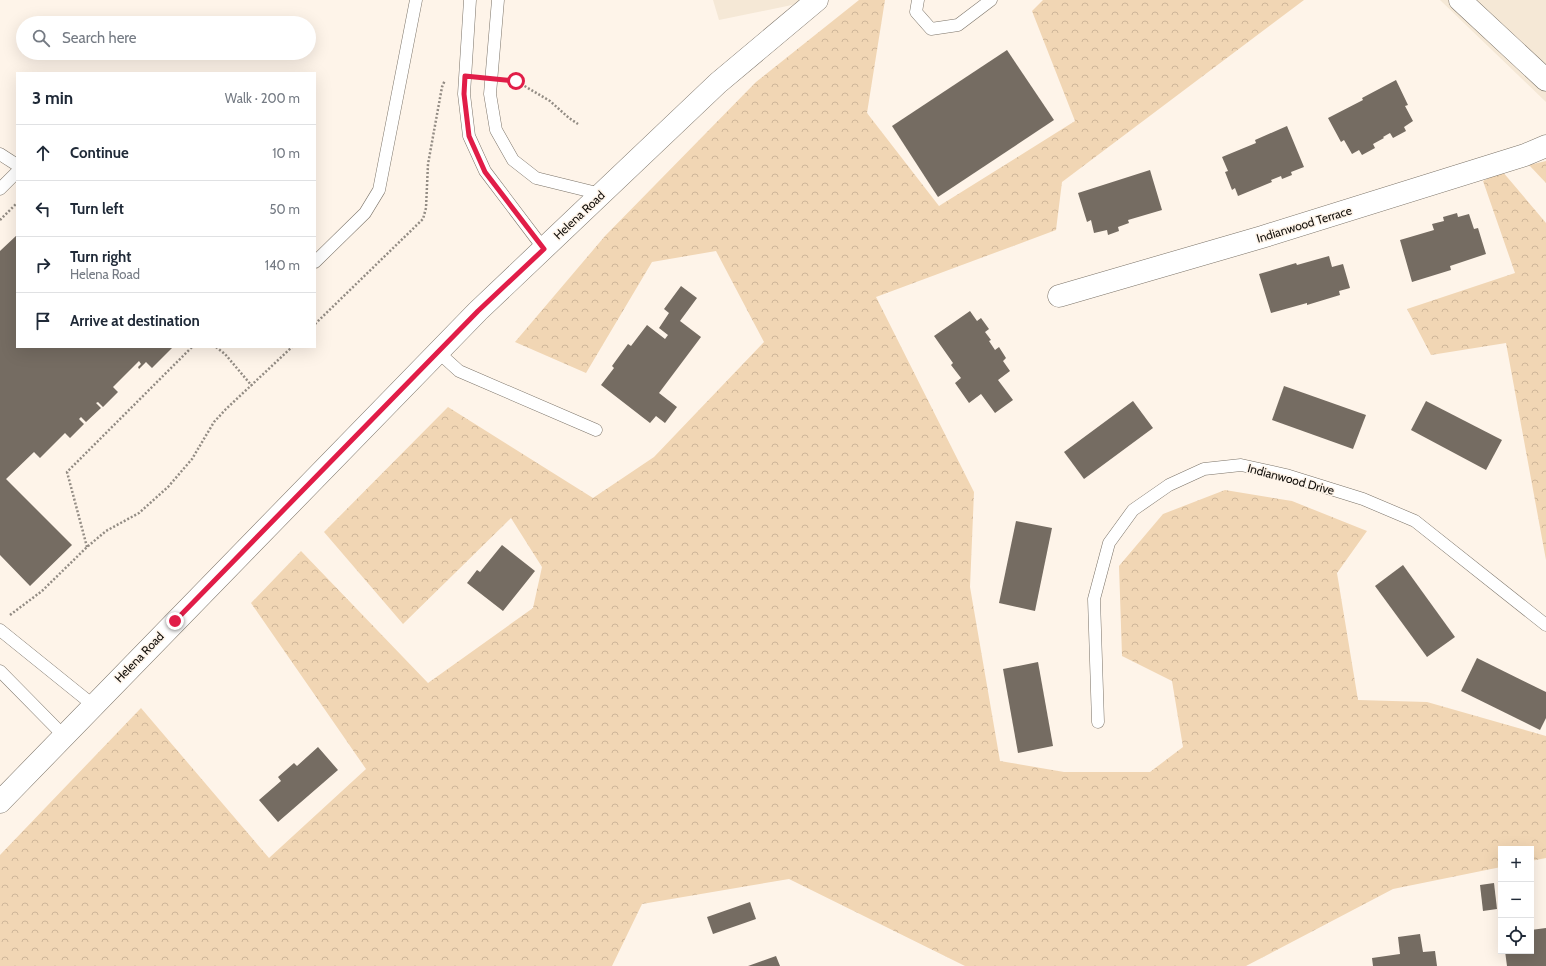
<!DOCTYPE html>
<meta charset="utf-8">
<style>
body{margin:0;font-family:Cabin,sans-serif;background:#f2f2f3;color:#1f2937}
.controls{position:absolute;right:12px;bottom:12px;display:grid;overflow:hidden;border-radius:0px;box-shadow:0 4px 16px #0002}
.controls button{width:36px;height:36px;display:grid;place-items:center;padding:0;border:0;border-bottom:1px solid #e0e1e3;background:#fff;color:#1f2937;font:20px sans-serif}
.stop{position:absolute;width:12px;height:12px;margin:-9px;border:3px solid #e11d48;border-radius:50%;background:#fff}
.stop.end{background:#e11d48;border-color:#fff;box-shadow:0 1px 4px #0008}
.list{margin:0;padding:0;list-style:none}
h2{display:flex;justify-content:space-between;align-items:center;height:52px;margin:0;padding:0 16px;font-size:17px}
h2 small{font-size:13px;font-weight:400;color:#747a83}
.list li{display:grid;grid-template-columns:26px 1fr auto;gap:12px;align-items:center;box-sizing:border-box;height:56px;padding:0 16px;border-top:1px solid #e0e1e3}
.list b{display:block;font-size:15px;white-space:nowrap}
.list p{margin:0;font-size:13px;white-space:nowrap;color:#747a83}
.list em{font-size:13px;font-style:normal;color:#747a83}
.icon{flex:none;width:22px;height:22px;fill:none;stroke:currentColor;stroke-width:2;stroke-linecap:round;stroke-linejoin:round}
.map{position:relative;flex:none;width:1546px;height:966px;overflow:hidden}
.search{position:absolute;background:#fff;box-shadow:0 4px 16px #0002;left:16px;top:16px;width:300px;height:44px;display:flex;align-items:center;gap:10px;box-sizing:border-box;padding:0 14px;border-radius:22px;color:#747a83;font-size:15px}
.panel{position:absolute;background:#fff;box-shadow:0 4px 16px #0002;left:16px;top:72px;width:300px;height:276px;border-radius:0px}
.map>svg:first-child{display:block}
.built{fill:#f5e8d6}
.forest{fill:url(#forest-crowns)}
.building{fill:#756c62}
.lines{fill:none;stroke-linecap:round;stroke-linejoin:round}
.lane-casing{stroke:#7b7368;stroke-width:13}
.street-casing{stroke:#7b7368;stroke-width:23}
.secondary-casing{stroke:#7b7368;stroke-width:23}
.path{stroke:#938c84;stroke-width:2.5;stroke-dasharray:2 2;stroke-linecap:butt}
.lane{stroke:#fff;stroke-width:12}
.street{stroke:#fff;stroke-width:22}
.secondary{stroke:#fff;stroke-width:22}
.route{stroke:#e11d48;stroke-width:5}
.labels{text-anchor:middle;dominant-baseline:central;stroke-width:3;stroke-linejoin:round;paint-order:stroke}
.street-label{font-size:12px;fill:#110e0a;stroke:#fef4e9}
</style>
<div class="map">
<svg width="1546" height="966" viewBox="0 0 1546 966">
<defs>
<pattern id="forest-crowns" width="20" height="18" patternUnits="userSpaceOnUse"><rect width="20" height="18" fill="#f1d6b4"/><path d="M2 6a3 3 0 1 1 6 0M12 15a3 3 0 1 1 6 0" fill="none" stroke="#ceb699"/></pattern>
</defs>
<rect width="100%" height="100%" fill="#fef4e9"/>
<g class="built">
<path d="M 713,0 L 816,0 L 719,20 Z"/>
<path d="M 1440,0 L 1546,0 L 1546,102 Z"/>
</g>
<g class="forest">
<path d="M 859,0 L 885,0 L 867,113 L 939,206 L 1075,121 L 1032,11 L 1043,0 L 1304,0 L 1062,182 L 1056,230 L 876,297 L 974,492 L 970,587 L 1000,761 L 1064,772 L 1150,772 L 1183,747 L 1172,681 L 1122,656 L 1119,566 L 1163,514 L 1225,490 L 1292,501 L 1367,531 L 1337,573 L 1358,700 L 1427,702 L 1546,736 L 1546,858 L 1531,861 L 1531,849 L 1501,849 L 1501,867 L 1393,889 L 1246,966 L 965,966 L 789,879 L 642,904 L 612,966 L 0,966 L 0,855 L 141,708 L 269,858 L 366,769 L 251,603 L 301,551 L 428,683 L 533,608 L 542,567 L 511,518 L 403,624 L 324,532 L 448,407 L 593,498 L 654,457 L 764,342 L 716,251 L 652,262 L 586,373 L 515,342 L 605,236 L 756,82 Z"/>
<path d="M 1546,161 L 1546,183 L 1529,165 Z"/>
<path d="M 1502,171 L 1546,223 L 1546,560 L 1506,343 L 1431,355 L 1407,309 L 1515,273 L 1483,181 Z"/>
</g>
<g class="building">
<path d="M 1007,50 L 1054,120 L 938,197 L 892,126 Z"/>
<path d="M 1396,80 L 1408,105 L 1405,106 L 1413,121 L 1404,127 L 1406,131 L 1393,138 L 1390,133 L 1383,137 L 1384,138 L 1373,144 L 1375,148 L 1362,155 L 1359,150 L 1352,154 L 1344,140 L 1341,142 L 1328,118 L 1363,100 L 1362,98 Z"/>
<path d="M 1287,126 L 1304,167 L 1291,172 L 1292,175 L 1282,179 L 1281,176 L 1271,180 L 1272,182 L 1238,196 L 1235,188 L 1232,190 L 1225,172 L 1228,171 L 1222,157 L 1256,143 L 1255,140 Z"/>
<path d="M 1150,170 L 1162,210 L 1128,220 L 1129,223 L 1118,227 L 1119,231 L 1108,235 L 1107,230 L 1094,233 L 1091,220 L 1087,222 L 1078,193 Z"/>
<path d="M 1457,213 L 1458,217 L 1469,214 L 1474,229 L 1478,228 L 1486,254 L 1450,266 L 1451,270 L 1412,282 L 1400,240 L 1434,230 L 1432,224 L 1444,221 L 1443,217 Z"/>
<path d="M 17,235 L 17,347 L 173,347 L 152,368 L 146,362 L 139,369 L 138,367 L 141,364 L 139,361 L 113,387 L 118,392 L 103,407 L 98,402 L 96,403 L 101,408 L 86,422 L 81,417 L 79,419 L 84,424 L 70,438 L 65,433 L 40,458 L 34,452 L 6,479 L 72,545 L 30,586 L 0,555 L 0,251 Z"/>
<path d="M 1329,256 L 1332,267 L 1343,264 L 1350,288 L 1339,291 L 1340,295 L 1307,305 L 1307,303 L 1271,313 L 1259,274 L 1296,263 L 1297,265 Z"/>
<path d="M 681,286 L 697,298 L 680,321 L 701,337 L 659,393 L 677,407 L 665,423 L 656,416 L 650,423 L 601,385 L 614,368 L 612,366 L 628,344 L 631,346 L 647,325 L 665,339 L 668,335 L 659,328 L 669,313 L 664,309 Z"/>
<path d="M 970,311 L 977,321 L 981,318 L 989,329 L 985,332 L 991,340 L 989,341 L 995,350 L 999,347 L 1006,358 L 1003,361 L 1010,371 L 998,380 L 1013,400 L 995,413 L 981,394 L 969,403 L 955,383 L 961,378 L 951,365 L 953,363 L 934,336 Z"/>
<path d="M 1284,386 L 1366,415 L 1353,449 L 1272,420 Z"/>
<path d="M 1133,401 L 1153,428 L 1084,479 L 1064,452 Z"/>
<path d="M 1426,401 L 1502,440 L 1486,470 L 1411,430 Z"/>
<path d="M 1016,521 L 1052,528 L 1035,611 L 999,603 Z"/>
<path d="M 502,545 L 535,571 L 503,611 L 467,583 L 477,570 L 480,572 Z"/>
<path d="M 1403,565 L 1455,637 L 1427,657 L 1375,586 Z"/>
<path d="M 1477,658 L 1546,692 L 1546,718 L 1540,730 L 1461,691 Z"/>
<path d="M 1038,662 L 1053,746 L 1018,753 L 1003,669 Z"/>
<path d="M 318,747 L 338,770 L 278,822 L 259,800 L 281,781 L 278,777 L 294,763 L 297,766 Z"/>
<path d="M 1494,883 L 1497,909 L 1483,911 L 1480,885 Z"/>
<path d="M 750,902 L 756,919 L 713,934 L 707,917 Z"/>
<path d="M 1546,928 L 1546,966 L 1507,966 L 1505,951 L 1531,951 L 1531,930 Z"/>
<path d="M 1420,934 L 1423,952 L 1435,951 L 1437,966 L 1373,966 L 1372,958 L 1400,954 L 1398,937 Z"/>
<path d="M 776,956 L 780,966 L 748,966 Z"/>
</g>
<g class="lines">
<defs>
<g id="lane">
<path d="M 470,0 L 464,94 L 469,136 L 485,171 L 544,249"/>
<path d="M 498,0 L 490,94 L 496,130 L 513,160 L 536,178 L 601,194"/>
<path d="M 918,0 L 916,12 L 931,29 L 958,25 L 991,0"/>
<path d="M 0,154 L 17,165"/>
<path d="M 0,189 L 17,172"/>
<path d="M 315,262 L 365,213 L 379,190 L 416,0"/>
<path d="M 438,352 L 459,371 L 596,430"/>
<path d="M 0,630 L 93,705"/>
<path d="M 0,671 L 64,736"/>
<path d="M 1098,722 L 1094,599 L 1109,543 L 1133,510 L 1169,485 L 1204,469 L 1241,465 L 1286,475 L 1363,499 L 1415,521 L 1546,625"/>
</g>
<path id="street" d="M 1059,296 L 1262,237 L 1525,155 L 1546,146"/>
<g id="secondary">
<path d="M 1460,0 L 1546,80"/>
<path d="M 0,802 L 478,311 L 718,83 L 817,0"/>
</g>
</defs>
<use href="#lane" class="lane-casing"/>
<use href="#street" class="street-casing"/>
<use href="#secondary" class="secondary-casing"/>
<g class="path">
<path d="M 510,80 L 516,81 L 550,101 L 569,118 L 578,124"/>
<path d="M 0,220 L 17,203"/>
<path d="M 315,324 L 423,219 L 426,208 L 428,164 L 442,87 L 445,80"/>
<path d="M 216,347 L 225,354 L 252,386"/>
<path d="M 87,547 L 67,472 L 192,347"/>
<path d="M 10,615 L 42,591 L 87,547 L 106,531 L 139,513 L 168,487 L 192,459 L 214,422 L 226,409 L 292,347"/>
</g>
<use href="#lane" class="lane"/>
<use href="#street" class="street"/>
<use href="#secondary" class="secondary"/>
</g>
<g class="lines">
<path class="route" d="M 175,621 L 478,311 L 544,249 L 485,172 L 469,136 L 464,94 L 465,76 L 516,81"/>
</g>
<g class="labels">
<g class="street-label">
<text transform="translate(579 215) rotate(-43)">Helena Road</text>
<text transform="translate(1304 224) rotate(-17)">Indianwood Terrace</text>
<text transform="translate(1291 479) rotate(15)">Indianwood Drive</text>
<text transform="translate(139 657) rotate(-46)">Helena Road</text>
</g>
</g>
</svg>
<div class="controls">
<button>+</button>
<button>−</button>
<button><svg class="icon" aria-label="locate" viewBox="0 0 24 24"><circle cx="12" cy="12" r="6"/><path d="M12 2v4M12 18v4M2 12h4M18 12h4"/></svg></button>
</div>
<div class="stop" style="left:516px;top:81px"></div>
<div class="stop end" style="left:175px;top:621px"></div>
<div class="search"><svg class="icon" aria-label="search" viewBox="0 0 24 24"><circle cx="10" cy="10" r="6"/><path d="M15 15l6 6"/></svg>Search here</div>
<section class="panel">
<h2>3 min<small>Walk · 200 m</small></h2>
<ul class="list">
<li><svg class="icon" aria-label="ahead" viewBox="0 0 24 24"><path d="M12 20V5M6 11l6-6 6 6"/></svg><div><b>Continue</b></div><em>10 m</em></li>
<li><svg class="icon" aria-label="left" viewBox="0 0 24 24"><path d="M17 20v-9H6M10 6l-5 5 5 5"/></svg><div><b>Turn left</b></div><em>50 m</em></li>
<li><svg class="icon" aria-label="right" viewBox="0 0 24 24"><path d="M7 20v-9h11M14 6l5 5-5 5"/></svg><div><b>Turn right</b><p>Helena Road</p></div><em>140 m</em></li>
<li><svg class="icon" aria-label="arrive" viewBox="0 0 24 24"><path d="M6 21V4h12l-3 4 3 4H6"/></svg><div><b>Arrive at destination</b></div></li>
</ul>
</section>
</div>
